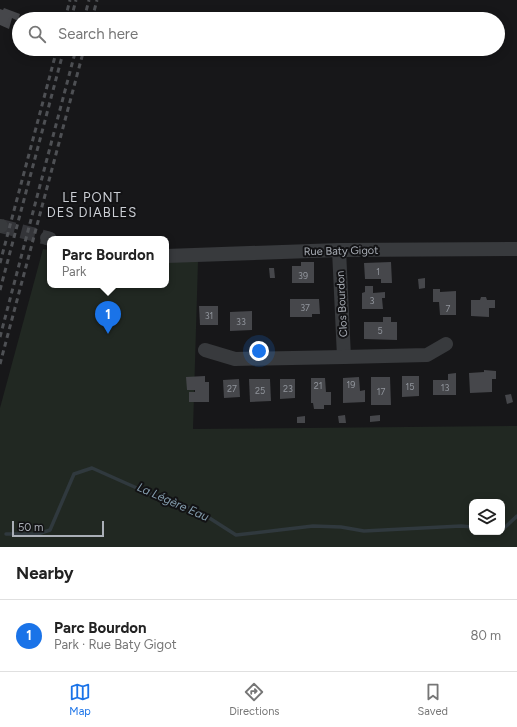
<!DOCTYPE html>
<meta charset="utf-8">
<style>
body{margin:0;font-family:Figtree,sans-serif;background:#f6f6f6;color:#222}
.controls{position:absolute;right:12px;bottom:12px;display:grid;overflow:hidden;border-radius:8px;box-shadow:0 2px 10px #0003}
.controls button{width:36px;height:36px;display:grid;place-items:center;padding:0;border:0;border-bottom:1px solid #e0e0e0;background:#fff;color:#222;font:20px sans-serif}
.scale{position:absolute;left:12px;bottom:10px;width:92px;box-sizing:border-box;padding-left:4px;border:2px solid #aaafb7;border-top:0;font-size:11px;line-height:14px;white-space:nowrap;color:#aaafb7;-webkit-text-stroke:3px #121214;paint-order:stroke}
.you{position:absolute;left:259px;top:351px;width:14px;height:14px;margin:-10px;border:3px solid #fff;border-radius:50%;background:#1a73e8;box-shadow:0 0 0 6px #1a73e833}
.badge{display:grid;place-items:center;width:26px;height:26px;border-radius:50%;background:#1a73e8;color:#fff;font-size:13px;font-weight:700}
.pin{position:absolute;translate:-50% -33px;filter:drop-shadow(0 1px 2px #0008)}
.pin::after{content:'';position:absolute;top:21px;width:14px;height:12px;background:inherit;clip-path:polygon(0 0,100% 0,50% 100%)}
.popup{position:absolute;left:47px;top:236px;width:122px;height:52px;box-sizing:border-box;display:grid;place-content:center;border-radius:8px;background:#fff;filter:drop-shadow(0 1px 3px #0005);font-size:13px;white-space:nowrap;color:#767676}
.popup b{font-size:15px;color:#222}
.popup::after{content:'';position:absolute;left:50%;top:100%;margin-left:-8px;border:8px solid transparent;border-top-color:#fff}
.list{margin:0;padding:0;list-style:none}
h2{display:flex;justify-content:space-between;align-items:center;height:52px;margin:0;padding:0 16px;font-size:17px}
h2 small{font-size:13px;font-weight:400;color:#767676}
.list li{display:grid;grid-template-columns:26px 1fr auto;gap:12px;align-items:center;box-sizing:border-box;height:72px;padding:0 16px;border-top:1px solid #e0e0e0}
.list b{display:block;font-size:15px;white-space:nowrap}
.list p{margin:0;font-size:13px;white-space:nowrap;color:#767676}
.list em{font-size:13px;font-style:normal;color:#767676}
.icon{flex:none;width:22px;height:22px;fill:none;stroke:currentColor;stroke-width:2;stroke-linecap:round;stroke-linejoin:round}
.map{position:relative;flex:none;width:517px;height:547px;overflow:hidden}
.search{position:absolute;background:#fff;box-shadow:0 2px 10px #0003;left:12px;right:12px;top:12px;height:44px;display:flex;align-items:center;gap:10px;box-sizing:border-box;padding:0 14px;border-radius:22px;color:#767676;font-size:15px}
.sheet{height:124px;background:#fff}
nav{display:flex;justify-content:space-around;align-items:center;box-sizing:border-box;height:56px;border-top:1px solid #e0e0e0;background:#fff;font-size:11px;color:#767676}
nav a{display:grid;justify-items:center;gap:2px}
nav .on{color:#1a73e8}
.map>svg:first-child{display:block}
.green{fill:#212822;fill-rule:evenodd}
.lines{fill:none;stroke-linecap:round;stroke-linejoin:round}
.stream{stroke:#30393e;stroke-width:3.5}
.building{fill:#46474b}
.minor-tunnel{stroke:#343539;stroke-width:14;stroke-dasharray:14 7;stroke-linecap:butt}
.minor{stroke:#383a3d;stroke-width:14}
.rail{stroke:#4e5054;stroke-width:3;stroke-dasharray:5 4;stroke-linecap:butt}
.labels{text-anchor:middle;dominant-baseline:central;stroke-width:4;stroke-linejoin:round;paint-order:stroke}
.number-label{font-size:9px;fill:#91959c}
.street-label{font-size:11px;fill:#aaafb7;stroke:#121214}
.water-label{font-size:12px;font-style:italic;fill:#859eaf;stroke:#121214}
.quarter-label{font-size:13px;letter-spacing:1px;fill:#cbced4;stroke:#121214}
</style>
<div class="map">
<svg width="517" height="547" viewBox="0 0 517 547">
<rect width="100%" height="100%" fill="#171719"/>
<path class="green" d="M 43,249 L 50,250 L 50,285 L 166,285 L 166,260 L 198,261 L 193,429 L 517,426 L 517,547 L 0,547 L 0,408 ZM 472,502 L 502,502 L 502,532 L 472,532 Z"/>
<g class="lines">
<g class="stream">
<path d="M 502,530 L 517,516"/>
<path d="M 484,532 L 487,533 L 496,532"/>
<path d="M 6,534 L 38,534 L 50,530 L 74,474 L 92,468 L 148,493 L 200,512 L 236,535 L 313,526 L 341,527 L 364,531 L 461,526 L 472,527"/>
</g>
</g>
<g class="building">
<path d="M 4,8 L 20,14 L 18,21 L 12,18 L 9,29 L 0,25 L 0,9 L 3,10 Z"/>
<path d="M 301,262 L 314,262 L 314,283 L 292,283 L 292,266 L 301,266 Z"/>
<path d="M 391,262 L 392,283 L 381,283 L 381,279 L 365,279 L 364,263 Z"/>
<path d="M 269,268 L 274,268 L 275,278 L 270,278 Z"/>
<path d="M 425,278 L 425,288 L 419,289 L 418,279 Z"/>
<path d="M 365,286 L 373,286 L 373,293 L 385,292 L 385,298 L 382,298 L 383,309 L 362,309 L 362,293 L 365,292 Z"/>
<path d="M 433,289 L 440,289 L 440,292 L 456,291 L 456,315 L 440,315 L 439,302 L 433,302 Z"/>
<path d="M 481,297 L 486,297 L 487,300 L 495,300 L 495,308 L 489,308 L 489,317 L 471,316 L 471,300 L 480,300 Z"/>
<path d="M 290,299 L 319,299 L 320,314 L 312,314 L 312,317 L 290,317 Z"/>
<path d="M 199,306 L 218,306 L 218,325 L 200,325 Z"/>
<path d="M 252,311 L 252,330 L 230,331 L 230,312 Z"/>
<path d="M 383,317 L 391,317 L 391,322 L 397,322 L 397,340 L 364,339 L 364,322 L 383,322 Z"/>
<path d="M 484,370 L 496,371 L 496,379 L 492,379 L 492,392 L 470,393 L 469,373 L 484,372 Z"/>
<path d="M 456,373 L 456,395 L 433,395 L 433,380 L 448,380 L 448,374 Z"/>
<path d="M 205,376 L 205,382 L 209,382 L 209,402 L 189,402 L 189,392 L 195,392 L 195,390 L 187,390 L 186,377 Z"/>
<path d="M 402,376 L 419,376 L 419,396 L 402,397 Z"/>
<path d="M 359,377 L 360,391 L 365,390 L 365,402 L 343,403 L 343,378 Z"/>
<path d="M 371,377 L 390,377 L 391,405 L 371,405 Z"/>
<path d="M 311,378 L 325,378 L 326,392 L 331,392 L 331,405 L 324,405 L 324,409 L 314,409 L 313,403 L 311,403 Z"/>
<path d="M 239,379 L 240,397 L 224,398 L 223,380 Z"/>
<path d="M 249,379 L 270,379 L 271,401 L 250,402 Z"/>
<path d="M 280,379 L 295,379 L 295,398 L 280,399 Z"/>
<path d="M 511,394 L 513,402 L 507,404 L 505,395 Z"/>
<path d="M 345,415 L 346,423 L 339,423 L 338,416 Z"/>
<path d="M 380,415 L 380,421 L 370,422 L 370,416 Z"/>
<path d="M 305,416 L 305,423 L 297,423 L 297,417 Z"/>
</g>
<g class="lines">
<path class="minor-tunnel" d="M 1,226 L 47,238"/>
<g class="minor">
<path d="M 0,226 L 1,226"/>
<path d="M 47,238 L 50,239"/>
<path d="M 339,250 L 344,357"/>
<path d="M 166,256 L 339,250 L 517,249"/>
<path d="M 205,350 L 235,359 L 344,357 L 427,355 L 446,344"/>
</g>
<g class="rail">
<path d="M 65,19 L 70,0"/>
<path d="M 71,19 L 76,0"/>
<path d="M 84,19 L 89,0"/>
<path d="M 92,19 L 97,0"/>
<path d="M 0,263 L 57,49"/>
<path d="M 0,290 L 64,49"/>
<path d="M 0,337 L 76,49"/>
<path d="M 0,364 L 84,49"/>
</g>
</g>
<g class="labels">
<g class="number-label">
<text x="378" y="271">1</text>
<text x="303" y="275">39</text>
<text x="372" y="300">3</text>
<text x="305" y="307">37</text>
<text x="448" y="308">7</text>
<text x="209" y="315">31</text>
<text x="241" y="321">33</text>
<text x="380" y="330">5</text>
<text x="351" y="384">19</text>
<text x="318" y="385">21</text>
<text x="410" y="386">15</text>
<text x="445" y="387">13</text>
<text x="232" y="388">27</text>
<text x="288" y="388">23</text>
<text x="260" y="390">25</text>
<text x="381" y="391">17</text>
</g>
<g class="street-label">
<text transform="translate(341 251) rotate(-1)">Rue Baty Gigot</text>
<text transform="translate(342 304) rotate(-93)">Clos Bourdon</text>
</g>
<g class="water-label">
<text transform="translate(173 502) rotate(24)">La Légère Eau</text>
</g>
<g class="quarter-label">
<text x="92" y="197">LE PONT<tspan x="92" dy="15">DES DIABLES</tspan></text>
</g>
</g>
</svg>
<div class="controls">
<button><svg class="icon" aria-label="layers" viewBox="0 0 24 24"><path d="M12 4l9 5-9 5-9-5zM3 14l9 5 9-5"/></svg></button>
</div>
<div class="scale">50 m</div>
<div class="you"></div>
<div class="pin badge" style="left:108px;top:334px">1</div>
<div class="popup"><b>Parc Bourdon</b>Park</div>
<div class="search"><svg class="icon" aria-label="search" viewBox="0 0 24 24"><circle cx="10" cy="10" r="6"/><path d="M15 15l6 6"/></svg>Search here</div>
</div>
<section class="sheet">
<h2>Nearby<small></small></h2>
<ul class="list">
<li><span class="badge">1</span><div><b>Parc Bourdon</b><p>Park · Rue Baty Gigot</p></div><em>80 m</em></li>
</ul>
</section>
<nav>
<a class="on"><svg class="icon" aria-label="map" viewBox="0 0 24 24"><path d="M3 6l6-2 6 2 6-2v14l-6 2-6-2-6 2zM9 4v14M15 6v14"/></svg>Map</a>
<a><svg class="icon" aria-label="directions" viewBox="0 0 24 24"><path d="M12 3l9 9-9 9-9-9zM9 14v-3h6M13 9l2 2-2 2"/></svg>Directions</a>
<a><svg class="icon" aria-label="saved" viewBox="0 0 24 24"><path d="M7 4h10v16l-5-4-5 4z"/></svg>Saved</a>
</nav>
